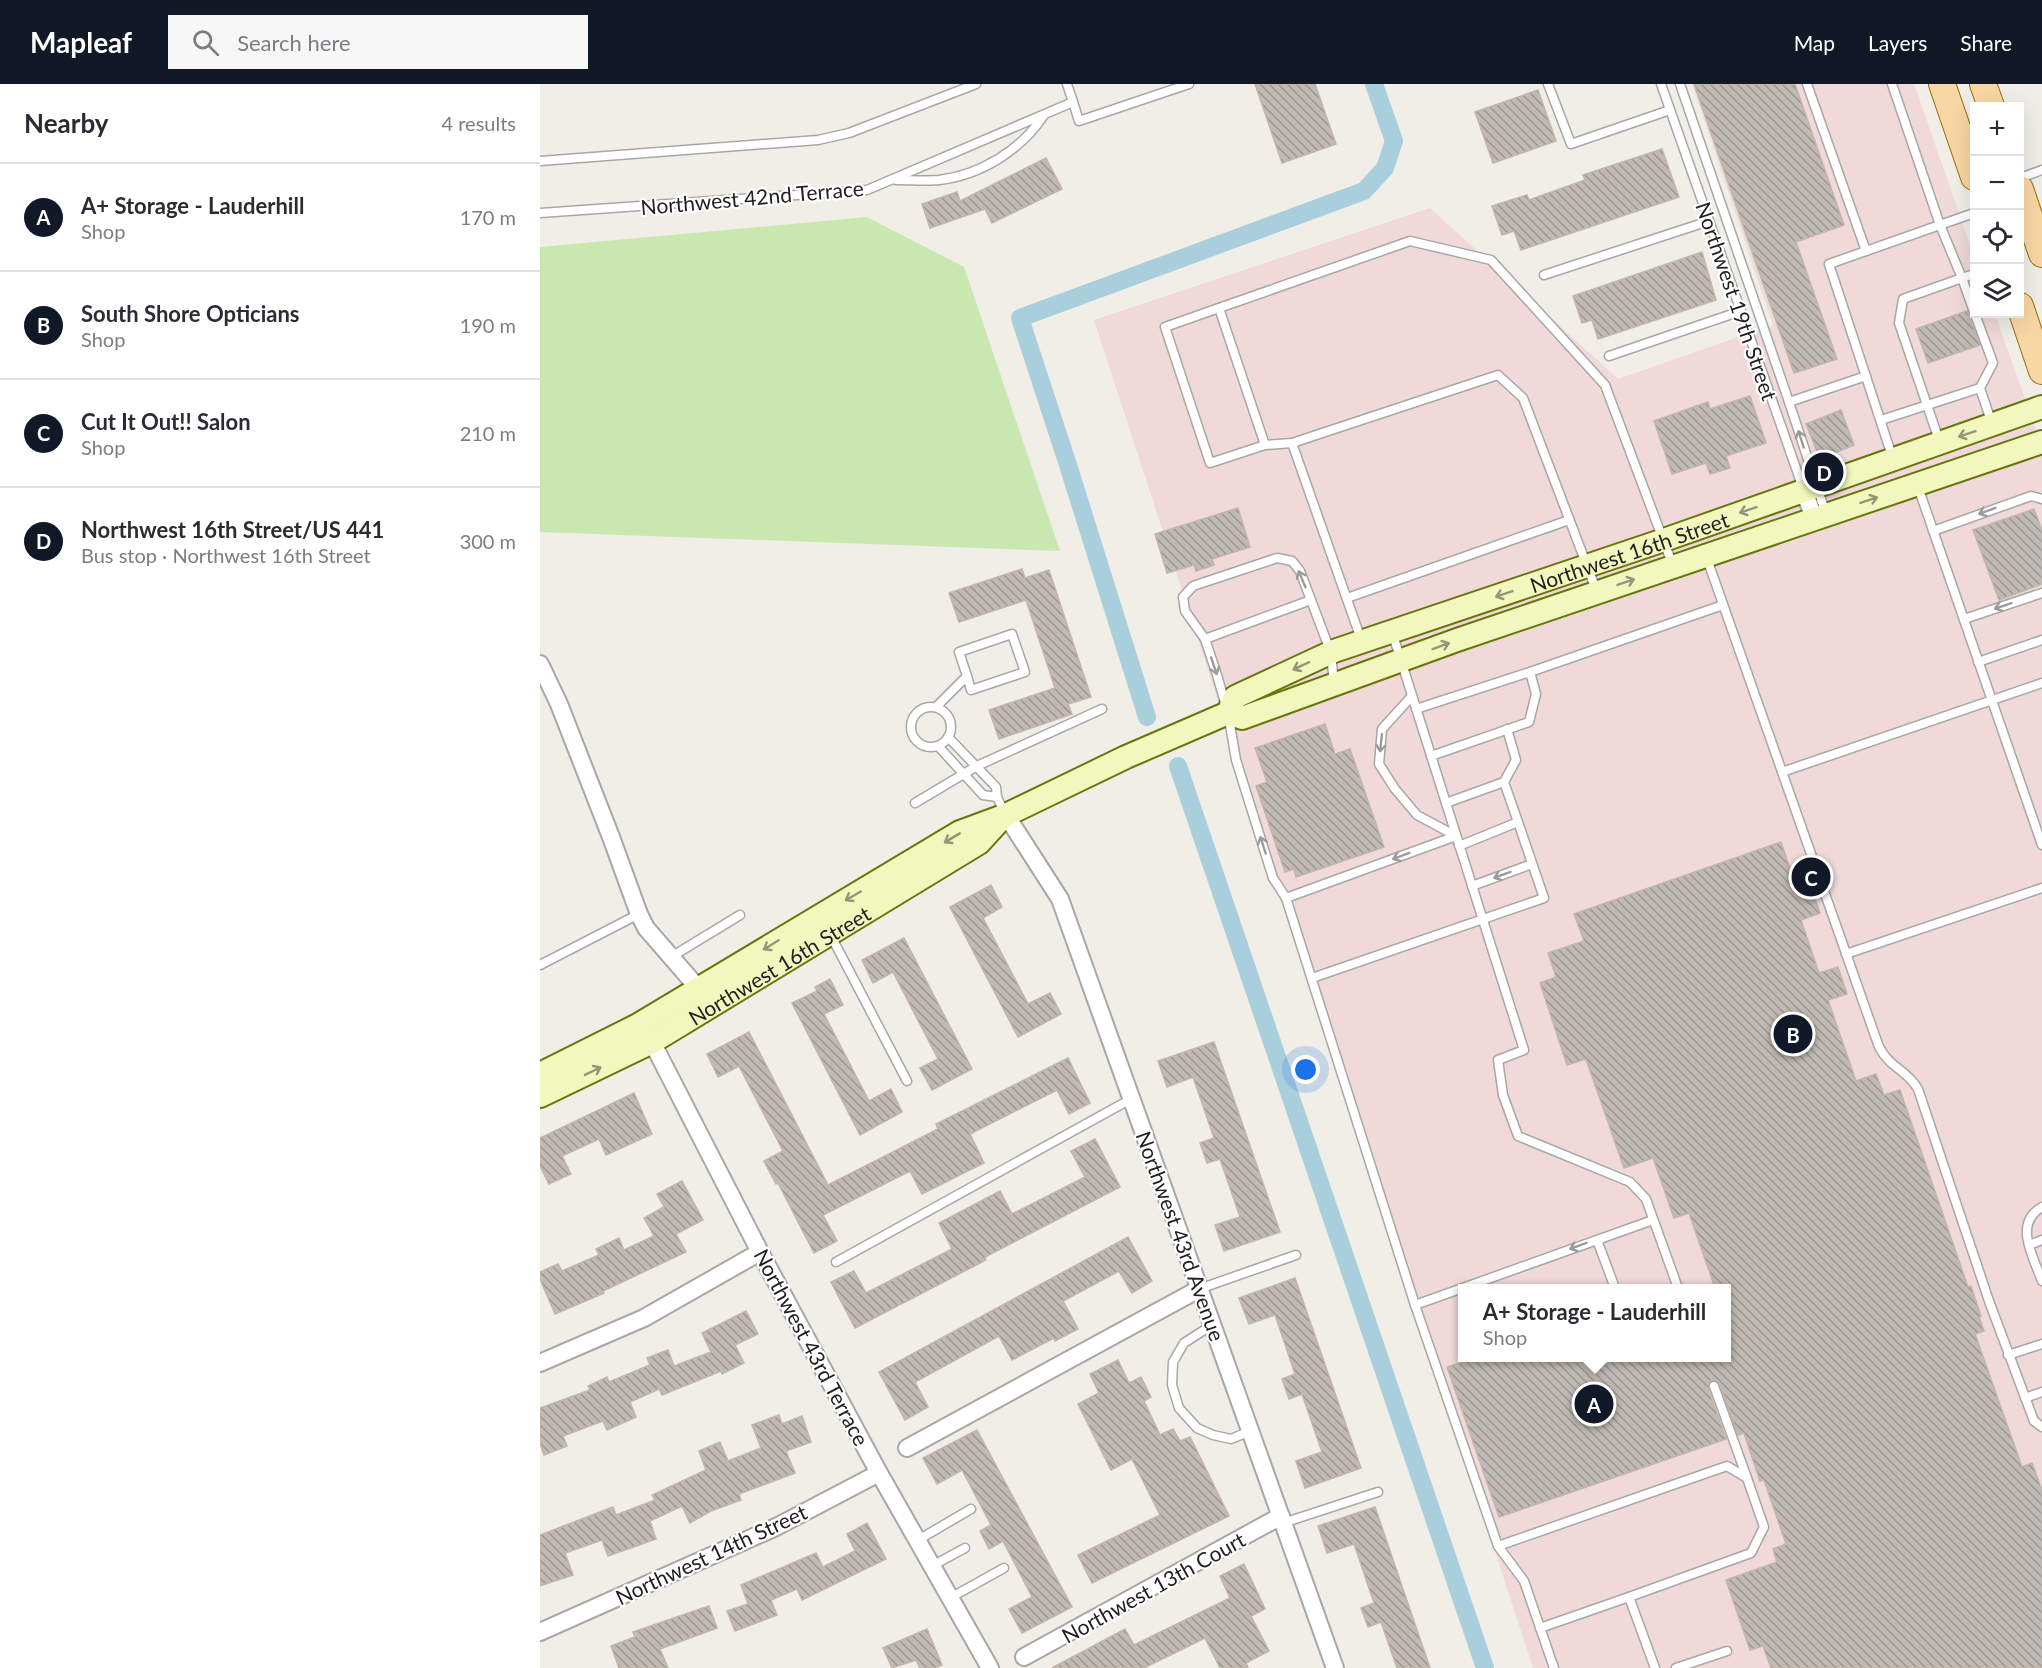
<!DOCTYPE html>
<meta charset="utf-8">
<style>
body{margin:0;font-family:Lato,sans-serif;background:#f7f7f7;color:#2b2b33}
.controls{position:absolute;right:18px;top:18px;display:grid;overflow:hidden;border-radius:0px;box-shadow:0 6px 24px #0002}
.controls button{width:54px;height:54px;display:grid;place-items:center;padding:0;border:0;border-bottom:2px solid #e1e1e2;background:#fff;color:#2b2b33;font:30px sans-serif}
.you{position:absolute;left:766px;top:986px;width:21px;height:21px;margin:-15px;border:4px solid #fff;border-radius:50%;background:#1a73e8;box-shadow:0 0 0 9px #1a73e833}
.badge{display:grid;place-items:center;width:39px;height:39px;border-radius:50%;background:#111827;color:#fff;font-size:20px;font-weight:700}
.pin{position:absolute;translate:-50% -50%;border:3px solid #fff;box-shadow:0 2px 6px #0006}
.popup{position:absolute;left:918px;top:1200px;width:273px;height:78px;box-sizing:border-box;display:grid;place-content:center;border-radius:0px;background:#fff;filter:drop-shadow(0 2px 4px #0005);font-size:20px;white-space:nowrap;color:#7c7c81}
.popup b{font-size:22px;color:#2b2b33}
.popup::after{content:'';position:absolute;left:50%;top:100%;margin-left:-12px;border:12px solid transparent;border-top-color:#fff}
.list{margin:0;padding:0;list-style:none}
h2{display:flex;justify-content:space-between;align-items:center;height:78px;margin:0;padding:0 24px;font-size:26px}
h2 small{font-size:20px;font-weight:400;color:#7c7c81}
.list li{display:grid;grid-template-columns:39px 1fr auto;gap:18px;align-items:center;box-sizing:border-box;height:108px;padding:0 24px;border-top:2px solid #e1e1e2}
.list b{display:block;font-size:22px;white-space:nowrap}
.list p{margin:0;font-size:20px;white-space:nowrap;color:#7c7c81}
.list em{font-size:20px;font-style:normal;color:#7c7c81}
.icon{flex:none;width:33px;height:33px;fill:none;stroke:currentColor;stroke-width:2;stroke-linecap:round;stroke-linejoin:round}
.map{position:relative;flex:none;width:1502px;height:1584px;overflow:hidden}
header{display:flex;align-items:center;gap:36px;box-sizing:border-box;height:84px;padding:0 30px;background:#111827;color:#fff}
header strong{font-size:28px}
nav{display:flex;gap:33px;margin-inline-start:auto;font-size:21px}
.search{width:420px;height:54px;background:#f7f7f7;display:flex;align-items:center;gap:15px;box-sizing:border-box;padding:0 21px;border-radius:0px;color:#7c7c81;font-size:22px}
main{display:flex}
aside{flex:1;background:#fff}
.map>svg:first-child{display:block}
.commercial{fill:#f0d9d8;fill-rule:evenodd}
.grass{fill:#c9e8b0}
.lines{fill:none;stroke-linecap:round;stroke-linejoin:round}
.canal{stroke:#aacfdc;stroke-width:18}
.building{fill:url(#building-back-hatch);stroke:#c2b5aa;stroke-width:1.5}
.lane-casing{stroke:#a7a7a7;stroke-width:11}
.street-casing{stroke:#a7a7a7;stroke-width:20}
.secondary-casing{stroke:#667609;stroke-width:26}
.primary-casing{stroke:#976c06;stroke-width:28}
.lane{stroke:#fff;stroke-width:8}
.street{stroke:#fff;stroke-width:16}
.secondary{stroke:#f2f7be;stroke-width:22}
.primary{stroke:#f9d7a4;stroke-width:26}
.oneway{stroke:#949677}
.oneway2{stroke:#9b9b9b}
.labels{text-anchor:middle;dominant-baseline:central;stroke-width:4.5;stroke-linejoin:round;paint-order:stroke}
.street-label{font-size:21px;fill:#202020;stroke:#fff}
</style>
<header>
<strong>Mapleaf</strong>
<div class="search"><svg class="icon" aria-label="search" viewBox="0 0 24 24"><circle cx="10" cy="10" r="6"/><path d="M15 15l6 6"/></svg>Search here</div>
<nav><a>Map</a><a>Layers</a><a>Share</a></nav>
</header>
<main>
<aside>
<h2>Nearby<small>4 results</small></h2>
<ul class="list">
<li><span class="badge">A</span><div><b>A+ Storage - Lauderhill</b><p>Shop</p></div><em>170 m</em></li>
<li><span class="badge">B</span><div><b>South Shore Opticians</b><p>Shop</p></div><em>190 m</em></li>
<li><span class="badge">C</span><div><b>Cut It Out!! Salon</b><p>Shop</p></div><em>210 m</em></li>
<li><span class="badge">D</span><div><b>Northwest 16th Street/US 441</b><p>Bus stop · Northwest 16th Street</p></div><em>300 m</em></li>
</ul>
</aside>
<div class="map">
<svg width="1502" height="1584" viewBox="0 0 1502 1584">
<defs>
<pattern id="building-back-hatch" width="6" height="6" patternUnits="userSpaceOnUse" patternTransform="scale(1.5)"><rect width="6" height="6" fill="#c1bab4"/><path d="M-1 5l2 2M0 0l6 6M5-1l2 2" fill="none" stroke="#9c9792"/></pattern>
</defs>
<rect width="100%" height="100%" fill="#f0eee7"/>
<path class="commercial" d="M 1152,0 L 1374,0 L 1434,172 L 1434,230 L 1455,230 L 1502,363 L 1502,1584 L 993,1584 L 554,236 L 890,124 L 1078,295 L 1233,241 ZM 922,1204 L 1186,1204 L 1186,1274 L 922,1274 Z"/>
<path class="grass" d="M 327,133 L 424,183 L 520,467 L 0,448 L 0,163 Z"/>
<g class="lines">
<g class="canal">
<path d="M 607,633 L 528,381 L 480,234 L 824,107 L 845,84 L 854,57 L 834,0"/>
<path d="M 638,682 L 945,1584"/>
</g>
</g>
<g class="building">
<path d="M 715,0 L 775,0 L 796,60 L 742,79 Z"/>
<path d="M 1154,0 L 1255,0 L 1304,141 L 1256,158 L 1297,275 L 1254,289 Z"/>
<path d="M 998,6 L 1016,57 L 953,79 L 935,28 Z"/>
<path d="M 1122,65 L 1139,113 L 981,166 L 974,147 L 962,151 L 952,122 L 987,111 L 989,116 L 1045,96 L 1043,91 Z"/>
<path d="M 506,74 L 522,105 L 452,139 L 445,125 L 390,144 L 382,120 L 417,108 L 420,117 Z"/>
<path d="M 1162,168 L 1176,216 L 1058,255 L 1052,236 L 1042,239 L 1033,212 Z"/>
<path d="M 1427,227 L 1440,261 L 1388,279 L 1376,245 Z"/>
<path d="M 1210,312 L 1226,359 L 1186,372 L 1190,384 L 1170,390 L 1166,379 L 1132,390 L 1114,337 L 1168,318 L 1170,325 Z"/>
<path d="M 1301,326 L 1314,361 L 1280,375 L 1266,340 Z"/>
<path d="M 698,424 L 710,463 L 672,475 L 674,481 L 656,487 L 654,481 L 627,489 L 615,450 Z"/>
<path d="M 1494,425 L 1502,446 L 1502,500 L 1459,516 L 1433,446 Z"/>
<path d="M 482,485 L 485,494 L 509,486 L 551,613 L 528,620 L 532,630 L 459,655 L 449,626 L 515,604 L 486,516 L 419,538 L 409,509 Z"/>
<path d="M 785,640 L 795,670 L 810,665 L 844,763 L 756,793 L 754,785 L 745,788 L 716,702 L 727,698 L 715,664 Z"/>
<path d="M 1241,758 L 1257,805 L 1270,800 L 1280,829 L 1261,836 L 1279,889 L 1298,883 L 1307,910 L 1288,916 L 1316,997 L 1336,990 L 1344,1011 L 1360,1006 L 1428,1203 L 1431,1202 L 1441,1232 L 1439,1233 L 1444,1247 L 1435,1250 L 1482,1383 L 1492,1379 L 1502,1406 L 1502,1584 L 1231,1584 L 1223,1562 L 1210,1566 L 1186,1496 L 1237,1478 L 1233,1465 L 1246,1460 L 1224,1396 L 1220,1397 L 1204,1349 L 1198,1351 L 1179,1298 L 1171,1296 L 1168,1304 L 1186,1355 L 959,1433 L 907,1283 L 934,1274 L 1186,1274 L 1186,1204 L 1175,1204 L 1149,1129 L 1134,1134 L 1113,1074 L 1084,1084 L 1046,975 L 1027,981 L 1000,899 L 1016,893 L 1008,869 L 1044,857 L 1034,830 Z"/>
<path d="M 451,801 L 462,823 L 443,834 L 488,920 L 510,909 L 521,930 L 478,953 L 410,823 Z"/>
<path d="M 364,854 L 432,985 L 392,1006 L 380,984 L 398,975 L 353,888 L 333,899 L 322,876 Z"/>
<path d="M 290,895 L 303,921 L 284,930 L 329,1017 L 351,1005 L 362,1028 L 320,1051 L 252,919 L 277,907 L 275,903 Z"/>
<path d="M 209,948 L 288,1101 L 398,1045 L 396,1040 L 528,974 L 550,1019 L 529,1030 L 517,1006 L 430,1050 L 444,1079 L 382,1110 L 370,1087 L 283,1131 L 297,1157 L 274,1169 L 238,1099 L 236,1100 L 224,1077 L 243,1067 L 199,982 L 178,993 L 167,970 Z"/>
<path d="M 674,958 L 740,1148 L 684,1167 L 675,1141 L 700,1133 L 680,1075 L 667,1079 L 660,1059 L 674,1054 L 653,993 L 627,1003 L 618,977 Z"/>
<path d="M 94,1009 L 112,1050 L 66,1071 L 59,1055 L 22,1072 L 31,1090 L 9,1100 L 0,1082 L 0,1054 Z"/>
<path d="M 555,1055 L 580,1103 L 445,1173 L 446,1176 L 315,1244 L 291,1198 L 314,1187 L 326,1209 L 412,1165 L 399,1139 L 460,1107 L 472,1130 L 545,1093 L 531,1067 Z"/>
<path d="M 142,1097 L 163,1136 L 136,1150 L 146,1168 L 63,1207 L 64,1209 L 15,1230 L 0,1195 L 0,1188 L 18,1180 L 22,1187 L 59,1171 L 56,1165 L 79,1154 L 84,1166 L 114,1152 L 104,1134 L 124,1123 L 117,1110 Z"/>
<path d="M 588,1153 L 612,1197 L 592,1209 L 579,1187 L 523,1217 L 538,1245 L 515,1257 L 514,1254 L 472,1276 L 459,1252 L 375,1298 L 388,1323 L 365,1336 L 339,1288 Z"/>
<path d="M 755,1194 L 821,1384 L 765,1404 L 756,1377 L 782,1368 L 762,1310 L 749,1315 L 742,1295 L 755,1290 L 735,1231 L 709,1240 L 699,1214 Z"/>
<path d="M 206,1227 L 218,1250 L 195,1261 L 204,1279 L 182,1290 L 181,1287 L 122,1311 L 119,1305 L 90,1318 L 96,1333 L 67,1346 L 63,1337 L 23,1352 L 27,1362 L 4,1371 L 0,1359 L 0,1324 L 50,1306 L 48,1302 L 67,1293 L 69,1298 L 110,1281 L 107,1274 L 128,1266 L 134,1282 L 171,1268 L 162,1249 Z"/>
<path d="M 578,1276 L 589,1299 L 601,1293 L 611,1313 L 604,1317 L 620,1351 L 633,1345 L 640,1357 L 650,1353 L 689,1432 L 552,1499 L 538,1471 L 620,1431 L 592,1375 L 571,1386 L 538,1320 L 559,1309 L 550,1290 Z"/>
<path d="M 239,1331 L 242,1340 L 262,1332 L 271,1358 L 246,1367 L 255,1389 L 199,1410 L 201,1416 L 171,1427 L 150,1439 L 142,1422 L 110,1437 L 116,1455 L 68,1472 L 62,1456 L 25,1469 L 33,1491 L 0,1502 L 0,1451 L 73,1423 L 76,1431 L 115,1416 L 112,1411 L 166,1386 L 159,1367 L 180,1358 L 188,1377 L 221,1364 L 212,1341 Z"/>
<path d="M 437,1346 L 532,1523 L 482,1549 L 469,1525 L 492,1513 L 463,1457 L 449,1465 L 440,1447 L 451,1441 L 422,1386 L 397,1400 L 383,1374 Z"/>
<path d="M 835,1423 L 890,1584 L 857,1584 L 841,1538 L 828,1543 L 821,1524 L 834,1519 L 814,1460 L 787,1469 L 778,1442 Z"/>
<path d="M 327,1439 L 346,1475 L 262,1516 L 257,1505 L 231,1516 L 237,1531 L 195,1547 L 187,1527 L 208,1520 L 201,1501 L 276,1469 L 283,1483 L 315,1467 L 307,1450 Z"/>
<path d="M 704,1480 L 725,1525 L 711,1532 L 729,1567 L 706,1579 L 708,1584 L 680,1584 L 665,1554 L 604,1584 L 512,1584 L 585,1545 L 594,1561 L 690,1514 L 680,1492 Z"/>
<path d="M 169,1522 L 177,1544 L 120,1565 L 128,1584 L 79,1584 L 71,1562 L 95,1553 L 93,1548 Z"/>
<path d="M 387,1545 L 402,1581 L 395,1584 L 380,1584 L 376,1576 L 352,1584 L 343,1564 Z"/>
</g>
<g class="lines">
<defs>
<g id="lane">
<path d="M 1008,0 L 1031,60 L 1130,26"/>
<path d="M 1121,0 L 1264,407"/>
<path d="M 1140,0 L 1249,318"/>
<path d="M 1267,0 L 1326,167"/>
<path d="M 1352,0 L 1400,141 L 1422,194 L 1434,190"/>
<path d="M 533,18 L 539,37 L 649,0"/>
<path d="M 0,77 L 278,56 L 309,49 L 436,0"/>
<path d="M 1480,94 L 1502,86"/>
<path d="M 356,96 C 370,96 385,97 399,96 C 441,91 481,66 504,31"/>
<path d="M 0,129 L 327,106 L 533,18 L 527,0"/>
<path d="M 1004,191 L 1169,137"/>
<path d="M 679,224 L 870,157 L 951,176 L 1065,301 L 1133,482"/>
<path d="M 1435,230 L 1453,279 L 1440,304 L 1452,340"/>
<path d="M 1069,272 L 1201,227"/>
<path d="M 1341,336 L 1440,304"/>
<path d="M 1400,359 L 1359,239 L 1363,215 L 1422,194 L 1434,228"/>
<path d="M 725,361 L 670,379 L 625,243 L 679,224 L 725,361 L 752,359"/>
<path d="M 1353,375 L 1289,180 L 1434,129"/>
<path d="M 1377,400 L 1502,761"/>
<path d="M 1286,430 L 1249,318 L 1326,292"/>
<path d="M 1393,447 L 1491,412 L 1502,415"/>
<path d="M 1166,472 L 1339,963 C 1351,985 1366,985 1378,1005 L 1449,1217 L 1494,1337 L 1502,1343"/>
<path d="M 807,514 L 1029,436"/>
<path d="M 1424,535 L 1502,509"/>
<path d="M 852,548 L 984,966 L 958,976 L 963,1011 L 978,1052 L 1090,1098 L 1106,1115 L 1138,1204"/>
<path d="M 665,555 L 771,516"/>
<path d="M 822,558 L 752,359 L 958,291 L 983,314 L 1057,508"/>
<path d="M 1438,578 L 1502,556"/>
<path d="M 990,588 L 1183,521"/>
<path d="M 794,600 L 791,569 L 760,487 L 752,477 L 737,474 L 653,502 L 643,513 L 645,527 L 665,555 L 677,591 L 688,629 L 696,676 L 733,794 L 746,814 L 875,1221 L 958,1462 L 984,1497 L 1014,1584"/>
<path d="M 872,612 L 842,645 L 839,680 L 855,705 L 877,731 L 916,752"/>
<circle cx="391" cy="643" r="20"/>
<path d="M 396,623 L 427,592 L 431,606 L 485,588 L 472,550 L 419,568 L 427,592"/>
<path d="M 876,625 L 990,588 L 996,610 L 989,638 L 891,672"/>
<path d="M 408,653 L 456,703 L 457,713 L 465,730"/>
<path d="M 398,662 L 443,711 L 457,713"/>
<path d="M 1242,688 L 1502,599"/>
<path d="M 375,719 L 437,682 L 562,625"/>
<path d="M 906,719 L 964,698 L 976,676 L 967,645"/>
<path d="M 919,762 L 978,738 L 964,698"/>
<path d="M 932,802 L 992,780"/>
<path d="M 746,814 L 916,752"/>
<path d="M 290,850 L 367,997"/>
<path d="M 1306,870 L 1502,804"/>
<path d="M 131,873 L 200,831"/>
<path d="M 0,881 L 99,830"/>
<path d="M 772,894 L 1004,814 L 978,738"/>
<path d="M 1502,1123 C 1473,1139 1493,1172 1502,1197"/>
<path d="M 1057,1156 L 1075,1204"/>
<path d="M 1489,1161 L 1502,1156"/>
<path d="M 296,1178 L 591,1015"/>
<path d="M 659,1205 L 756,1171"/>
<path d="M 875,1221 L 1113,1136"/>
<path d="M 672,1241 L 644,1259 L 633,1278 L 632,1301 L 639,1324 L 657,1344 L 673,1351 L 691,1355 L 710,1347"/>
<path d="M 1468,1271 L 1502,1260"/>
<path d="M 1174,1302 L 1207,1394"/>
<path d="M 1485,1314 L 1502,1308"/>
<path d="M 743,1439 L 838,1408"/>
<path d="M 378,1456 L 431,1425"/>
<path d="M 958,1462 L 1187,1382 L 1207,1394 L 1224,1443 L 1211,1469 L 1089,1513"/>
<path d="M 392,1482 L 425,1464"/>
<path d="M 410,1514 L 464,1484"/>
<path d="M 1000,1544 L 1089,1513 L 1115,1584"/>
<path d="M 1136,1584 L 1187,1567"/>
</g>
<g id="street">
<path d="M 1264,407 L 1274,434"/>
<path d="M 0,580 L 19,620 L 71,753 L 99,830 L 106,844 L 165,912"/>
<path d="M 466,731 L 520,815 L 795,1584"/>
<path d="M 105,950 L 112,958 L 220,1168 L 339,1389 L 450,1584"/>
<path d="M 0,1279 L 104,1234 L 220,1168"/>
<path d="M 367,1364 L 659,1205"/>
<path d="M 0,1548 L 236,1443 L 339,1389"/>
<path d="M 484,1573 L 741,1432"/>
</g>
<g id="secondary">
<path id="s1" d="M 688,629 L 695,613 L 794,567 L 1124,456 L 1502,323"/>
<path d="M 0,990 L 98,941 L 420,748 L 466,731 L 586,673 L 688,629 L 702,634 L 917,556 L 1502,358"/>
<path id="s2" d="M 0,1012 L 112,958 L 439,759 L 460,736"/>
</g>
<g id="primary">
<path d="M 1402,0 L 1434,93"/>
<path d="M 1443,0 L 1451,22"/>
<path d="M 1480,105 L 1502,170"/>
<path d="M 1480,222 L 1502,287"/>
</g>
</defs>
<use href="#lane" class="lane-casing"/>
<use href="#street" class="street-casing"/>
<use href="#secondary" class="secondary-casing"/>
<use href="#primary" class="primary-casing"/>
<use href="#lane" class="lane"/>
<use href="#street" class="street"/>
<use href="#secondary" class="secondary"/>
<use href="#primary" class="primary"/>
</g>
<defs><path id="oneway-shaft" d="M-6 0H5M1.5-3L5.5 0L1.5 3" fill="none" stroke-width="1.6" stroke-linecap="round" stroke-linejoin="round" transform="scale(1.5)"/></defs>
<g class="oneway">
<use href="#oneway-shaft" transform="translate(1427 350) rotate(161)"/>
<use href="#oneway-shaft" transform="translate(1329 416) rotate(-18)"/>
<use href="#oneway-shaft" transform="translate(1208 426) rotate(161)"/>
<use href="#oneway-shaft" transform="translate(1086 498) rotate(-19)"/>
<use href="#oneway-shaft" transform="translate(964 510) rotate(161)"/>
<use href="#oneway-shaft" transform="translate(901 562) rotate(-20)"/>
<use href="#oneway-shaft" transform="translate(761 582) rotate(155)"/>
<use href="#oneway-shaft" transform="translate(412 754) rotate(149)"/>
<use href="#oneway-shaft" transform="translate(313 812) rotate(150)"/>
<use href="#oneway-shaft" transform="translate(231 861) rotate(148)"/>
<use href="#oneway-shaft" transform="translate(53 987) rotate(-26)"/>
</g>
<g class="oneway2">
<use href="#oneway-shaft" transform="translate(1261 355) rotate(-108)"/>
<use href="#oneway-shaft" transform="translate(1447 427) rotate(160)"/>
<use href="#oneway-shaft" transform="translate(762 495) rotate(-113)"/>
<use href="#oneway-shaft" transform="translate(1463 522) rotate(162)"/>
<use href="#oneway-shaft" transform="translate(674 582) rotate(71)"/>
<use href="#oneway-shaft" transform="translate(841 659) rotate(96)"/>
<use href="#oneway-shaft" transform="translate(723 761) rotate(-108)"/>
<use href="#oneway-shaft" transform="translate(861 772) rotate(160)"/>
<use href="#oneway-shaft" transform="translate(962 791) rotate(160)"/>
<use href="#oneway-shaft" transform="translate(1038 1162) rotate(160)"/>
</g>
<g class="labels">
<g class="street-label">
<text transform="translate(212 113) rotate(-5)">Northwest 42nd Terrace</text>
<text transform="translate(1197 217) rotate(71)">Northwest 19th Street</text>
<text stroke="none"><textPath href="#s1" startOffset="438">Northwest 16th Street</textPath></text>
<text stroke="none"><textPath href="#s2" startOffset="273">Northwest 16th Street</textPath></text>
<text transform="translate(641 1152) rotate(70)">Northwest 43rd Avenue</text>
<text transform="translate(272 1263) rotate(62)">Northwest 43rd Terrace</text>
<text transform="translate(171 1470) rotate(-25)">Northwest 14th Street</text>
<text transform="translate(613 1503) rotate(-29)">Northwest 13th Court</text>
</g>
</g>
</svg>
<div class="controls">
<button>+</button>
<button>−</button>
<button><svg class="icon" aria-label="locate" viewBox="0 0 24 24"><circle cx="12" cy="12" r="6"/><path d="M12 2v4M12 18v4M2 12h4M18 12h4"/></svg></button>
<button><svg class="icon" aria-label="layers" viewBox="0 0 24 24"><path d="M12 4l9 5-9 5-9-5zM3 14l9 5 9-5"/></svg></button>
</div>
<div class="you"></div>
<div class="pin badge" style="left:1054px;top:1320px">A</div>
<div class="popup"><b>A+ Storage - Lauderhill</b>Shop</div>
<div class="pin badge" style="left:1253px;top:950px">B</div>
<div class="pin badge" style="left:1271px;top:793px">C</div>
<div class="pin badge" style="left:1284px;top:388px">D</div>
</div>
</main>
